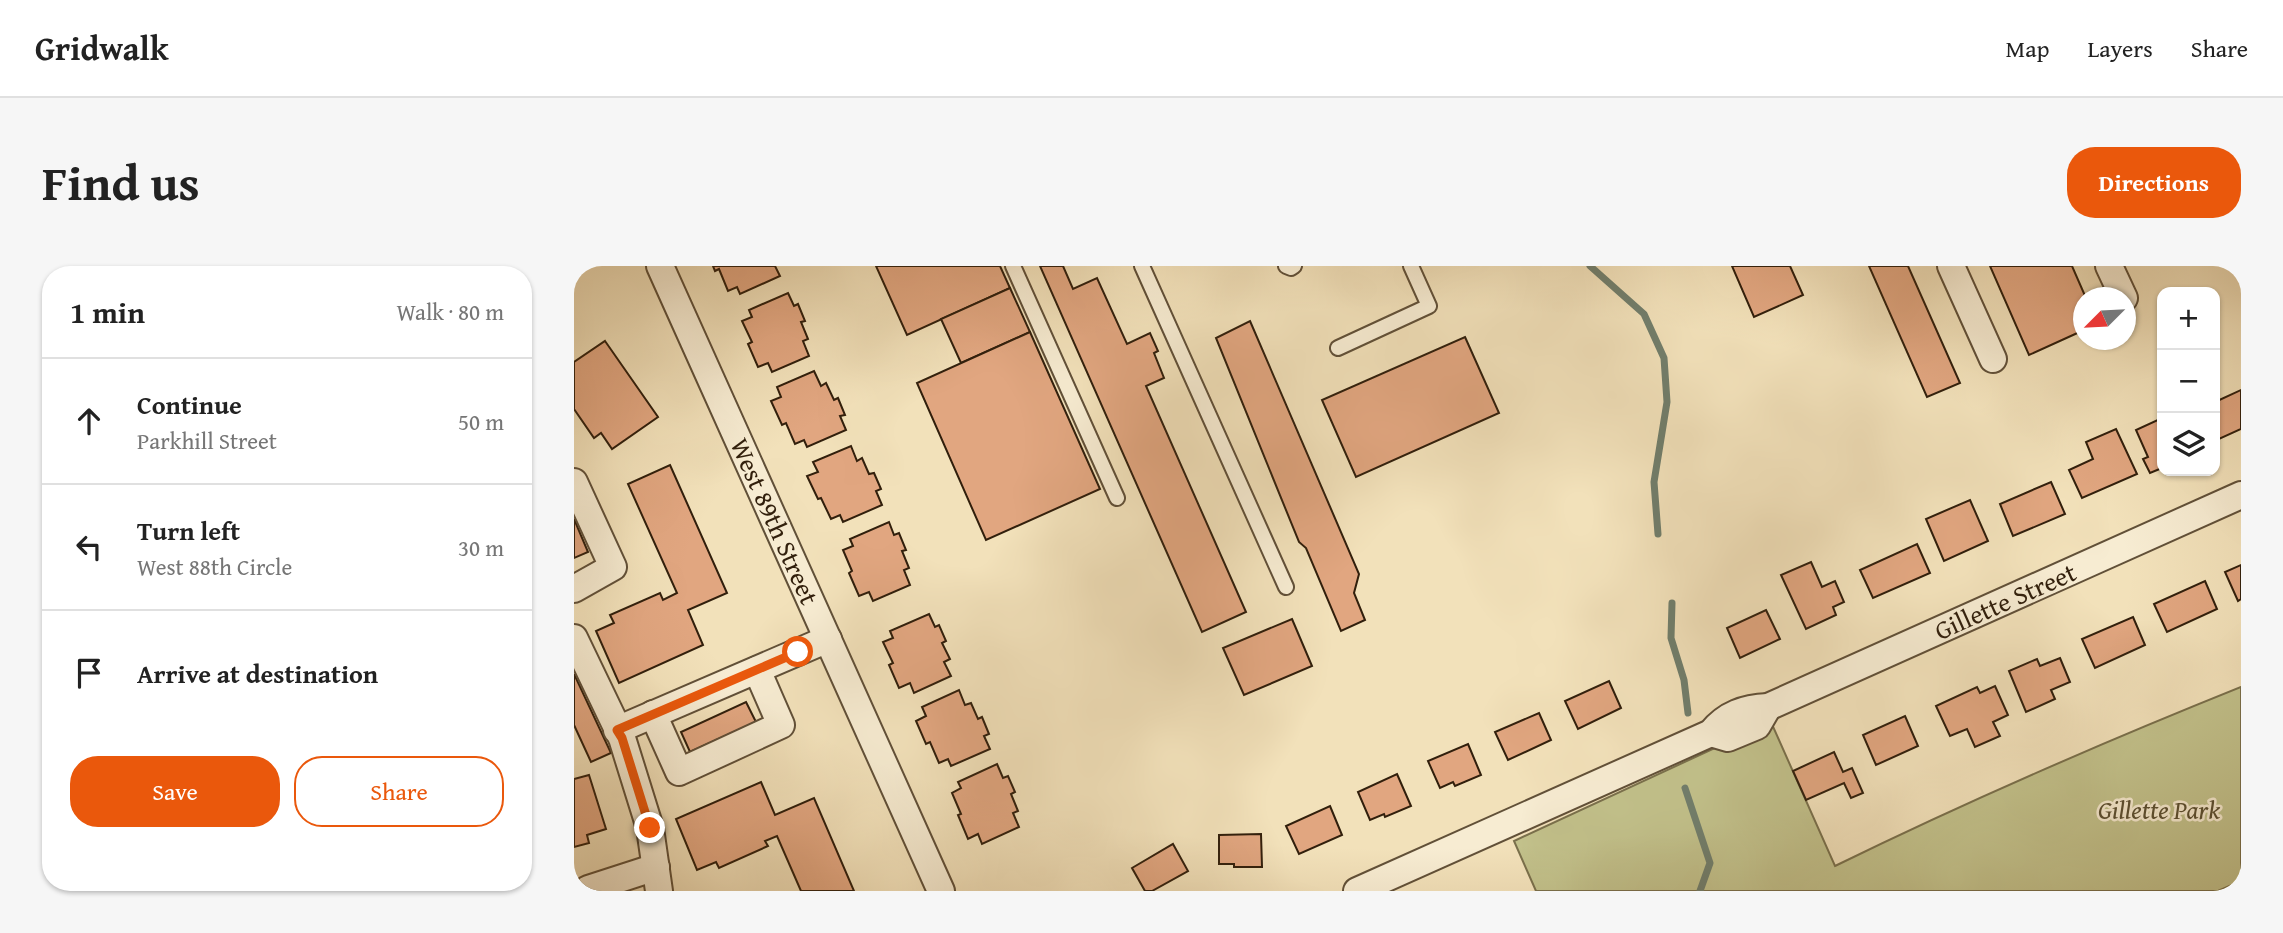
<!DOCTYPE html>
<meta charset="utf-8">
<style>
body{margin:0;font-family:"Gentium Book Plus",serif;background:#f6f6f6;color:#222}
.controls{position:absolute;right:21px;top:21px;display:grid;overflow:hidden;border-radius:14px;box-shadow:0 2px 5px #0004}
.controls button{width:63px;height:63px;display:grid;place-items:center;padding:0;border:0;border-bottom:2px solid #e0e0e0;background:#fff;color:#222;font:35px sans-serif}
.compass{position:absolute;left:1499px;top:21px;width:63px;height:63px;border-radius:50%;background:#fff;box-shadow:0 2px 5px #0004;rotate:246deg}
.stop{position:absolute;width:21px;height:21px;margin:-16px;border:5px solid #ea580c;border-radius:50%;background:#fff}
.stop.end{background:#ea580c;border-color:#fff;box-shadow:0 2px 7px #0008}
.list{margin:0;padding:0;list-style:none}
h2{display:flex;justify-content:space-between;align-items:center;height:91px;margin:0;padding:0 28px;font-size:30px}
h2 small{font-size:23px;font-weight:400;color:#767676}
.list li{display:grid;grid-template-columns:46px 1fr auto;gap:21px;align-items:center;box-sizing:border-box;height:126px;padding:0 28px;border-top:2px solid #e0e0e0}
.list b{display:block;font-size:26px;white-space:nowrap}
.list p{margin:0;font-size:23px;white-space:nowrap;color:#767676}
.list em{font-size:23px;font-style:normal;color:#767676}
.actions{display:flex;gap:14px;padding:21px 28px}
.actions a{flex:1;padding:16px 0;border:2px solid #ea580c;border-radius:28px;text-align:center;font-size:24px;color:#ea580c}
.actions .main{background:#ea580c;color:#fff}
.icon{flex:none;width:38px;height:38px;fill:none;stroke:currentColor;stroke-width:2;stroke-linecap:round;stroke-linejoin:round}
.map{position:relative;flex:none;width:1667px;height:625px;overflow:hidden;border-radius:28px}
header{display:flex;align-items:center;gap:42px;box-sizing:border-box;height:98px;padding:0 35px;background:#fff;border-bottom:2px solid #e0e0e0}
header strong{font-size:33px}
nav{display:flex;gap:38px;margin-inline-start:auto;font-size:24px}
.intro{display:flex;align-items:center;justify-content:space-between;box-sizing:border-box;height:168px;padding:0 42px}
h1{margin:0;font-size:49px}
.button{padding:18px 32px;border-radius:28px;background:#ea580c;color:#fff;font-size:24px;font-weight:700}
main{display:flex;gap:42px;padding:0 42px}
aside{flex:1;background:#fff;border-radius:28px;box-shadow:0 2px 5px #0004}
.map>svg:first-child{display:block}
.green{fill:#c2c18b;stroke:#7a704c;stroke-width:2}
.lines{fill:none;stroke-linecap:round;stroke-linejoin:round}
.stream{stroke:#717e6c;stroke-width:7}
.building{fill:#e1a680;stroke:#311f0c;stroke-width:2}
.lane-casing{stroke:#615038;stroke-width:18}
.street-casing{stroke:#615038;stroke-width:30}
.lane{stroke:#f7ecd2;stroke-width:14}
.street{stroke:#f7ecd2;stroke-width:26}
.route{stroke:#ea580c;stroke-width:9}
.labels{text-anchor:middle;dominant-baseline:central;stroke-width:5;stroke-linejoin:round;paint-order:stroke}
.street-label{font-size:26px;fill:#311f0c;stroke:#f7ecd2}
.park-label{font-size:26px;font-style:italic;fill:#5c5032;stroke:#f7ecd2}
</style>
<header>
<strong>Gridwalk</strong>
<nav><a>Map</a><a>Layers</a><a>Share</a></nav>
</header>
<div class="intro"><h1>Find us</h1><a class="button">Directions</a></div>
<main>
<aside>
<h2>1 min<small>Walk · 80 m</small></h2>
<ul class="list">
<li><svg class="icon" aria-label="ahead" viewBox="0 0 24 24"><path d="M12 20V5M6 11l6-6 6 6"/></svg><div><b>Continue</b><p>Parkhill Street</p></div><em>50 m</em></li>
<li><svg class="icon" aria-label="left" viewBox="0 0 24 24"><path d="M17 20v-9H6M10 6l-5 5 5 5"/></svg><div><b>Turn left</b><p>West 88th Circle</p></div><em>30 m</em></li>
<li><svg class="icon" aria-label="arrive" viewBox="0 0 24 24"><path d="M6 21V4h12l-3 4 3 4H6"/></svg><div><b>Arrive at destination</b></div></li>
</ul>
<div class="actions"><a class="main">Save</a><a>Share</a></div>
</aside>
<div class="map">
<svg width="1667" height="625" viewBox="0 0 1667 625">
<rect width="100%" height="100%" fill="#f2e1ba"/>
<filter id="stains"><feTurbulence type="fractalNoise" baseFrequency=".00286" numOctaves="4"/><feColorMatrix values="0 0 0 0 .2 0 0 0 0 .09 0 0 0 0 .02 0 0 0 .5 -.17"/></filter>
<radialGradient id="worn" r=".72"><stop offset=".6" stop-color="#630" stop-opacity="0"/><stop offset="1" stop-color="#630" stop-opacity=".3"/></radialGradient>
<path class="green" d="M 1667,421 L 1667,615 L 1644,625 L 962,625 L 940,575 L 1197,456 L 1261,600 C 1394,535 1530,476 1667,421 Z"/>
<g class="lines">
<g class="stream">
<path d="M 1016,0 L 1070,48 L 1090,92 L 1093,136 L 1080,216 L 1084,268"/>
<path d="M 1098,337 L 1097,372 L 1110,414 L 1114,447"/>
<path d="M 1111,522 L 1136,597 L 1126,625"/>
</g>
</g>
<g class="building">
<path d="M 139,0 L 201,0 L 206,10 L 166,28 L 163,21 L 154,25 L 145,3 L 141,5 Z"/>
<path d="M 302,0 L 426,0 L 436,22 L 333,69 Z"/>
<path d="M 466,0 L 489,0 L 499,23 L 523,12 L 553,78 L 576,67 L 584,85 L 580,87 L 590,112 L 572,120 L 672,346 L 628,366 Z"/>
<path d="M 1158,0 L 1216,0 L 1229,29 L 1180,51 Z"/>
<path d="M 1295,0 L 1334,0 L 1386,117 L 1353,131 Z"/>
<path d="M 1416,0 L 1498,0 L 1512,32 L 1510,32 L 1510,64 L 1455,89 Z"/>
<path d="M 436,22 L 456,66 L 387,97 L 367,53 Z"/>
<path d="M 214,27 L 220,40 L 224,38 L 231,55 L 227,56 L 234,73 L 229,75 L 235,90 L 198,106 L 194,97 L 184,101 L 174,78 L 178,76 L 168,55 L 178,51 L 175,44 Z"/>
<path d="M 676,55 L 785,308 L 780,327 L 791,354 L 767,365 L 732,282 L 725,276 L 642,72 Z"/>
<path d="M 456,66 L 526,223 L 412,274 L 343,117 Z"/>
<path d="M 891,71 L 925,147 L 782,211 L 748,134 Z"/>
<path d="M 31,75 L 84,151 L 38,183 L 27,167 L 20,172 L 0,143 L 0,96 Z"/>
<path d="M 240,105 L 247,120 L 252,117 L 260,134 L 264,132 L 271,149 L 266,150 L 272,164 L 233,181 L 230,174 L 221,178 L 212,157 L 208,159 L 197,135 L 207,131 L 203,121 Z"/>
<path d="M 1667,124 L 1667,163 L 1645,173 L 1641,163 L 1641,136 Z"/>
<path d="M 1588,152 L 1588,202 L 1576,207 L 1569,193 L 1574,191 L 1562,164 Z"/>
<path d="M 1542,163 L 1563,208 L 1508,232 L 1495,204 L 1519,193 L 1512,176 Z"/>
<path d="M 277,180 L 283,195 L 288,192 L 295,208 L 300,207 L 307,223 L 302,225 L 308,239 L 269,256 L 266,249 L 257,253 L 247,232 L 244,233 L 233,210 L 244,206 L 239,196 Z"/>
<path d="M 96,199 L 153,327 L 114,344 L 129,379 L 45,417 L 22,365 L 40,357 L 36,349 L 86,327 L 89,334 L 103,327 L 54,218 Z"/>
<path d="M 1477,216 L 1491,248 L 1439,270 L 1426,238 Z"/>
<path d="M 1396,234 L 1414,275 L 1370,295 L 1352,253 Z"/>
<path d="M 0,253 L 14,286 L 0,292 Z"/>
<path d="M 315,256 L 320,269 L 325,267 L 332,284 L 328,285 L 335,302 L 330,304 L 336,319 L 299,335 L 295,326 L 285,330 L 275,307 L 278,305 L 269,284 L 279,280 L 276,273 Z"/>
<path d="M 1343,278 L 1356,307 L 1299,332 L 1286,304 Z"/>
<path d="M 1237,296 L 1248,321 L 1261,315 L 1270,336 L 1259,341 L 1262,349 L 1232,363 L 1207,309 Z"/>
<path d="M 1667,299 L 1667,333 L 1664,335 L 1651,306 Z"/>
<path d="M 1631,315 L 1643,343 L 1593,366 L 1580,338 Z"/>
<path d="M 1192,344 L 1206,373 L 1166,392 L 1153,362 Z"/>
<path d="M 355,348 L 361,361 L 365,359 L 372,375 L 368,377 L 376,393 L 370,396 L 377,410 L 340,427 L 336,417 L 325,422 L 315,399 L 319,397 L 309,376 L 319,372 L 316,365 Z"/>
<path d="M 1559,351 L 1571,379 L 1521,402 L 1508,373 Z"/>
<path d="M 718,353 L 738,400 L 670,429 L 649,382 Z"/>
<path d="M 1486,392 L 1496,416 L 1477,424 L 1481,433 L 1452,446 L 1435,405 L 1463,393 L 1466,400 Z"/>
<path d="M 0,408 L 37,487 L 17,496 L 0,459 Z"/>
<path d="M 1035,415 L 1047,442 L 1004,463 L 991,435 Z"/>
<path d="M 1421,420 L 1434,449 L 1419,456 L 1426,470 L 1401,481 L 1393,463 L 1376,470 L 1362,440 L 1403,421 L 1406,427 Z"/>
<path d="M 385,424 L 391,439 L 397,437 L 404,453 L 408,451 L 415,468 L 410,470 L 416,483 L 377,500 L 374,493 L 365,497 L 356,476 L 352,478 L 342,455 L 352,450 L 348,441 Z"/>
<path d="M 172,436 L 182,456 L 116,486 L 107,466 Z"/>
<path d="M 965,447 L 977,474 L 934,494 L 921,466 Z"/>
<path d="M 1331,450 L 1344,480 L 1302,499 L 1289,469 Z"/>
<path d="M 894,478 L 907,509 L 881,520 L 879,516 L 866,522 L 854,495 Z"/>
<path d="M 1260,486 L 1269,506 L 1278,502 L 1289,527 L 1277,532 L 1270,517 L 1232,534 L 1219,505 Z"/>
<path d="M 423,498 L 429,512 L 434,510 L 441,526 L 437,528 L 444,545 L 439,547 L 445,561 L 408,578 L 404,568 L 394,573 L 384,549 L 387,548 L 378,527 L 387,522 L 384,516 Z"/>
<path d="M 823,508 L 837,540 L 811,551 L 810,548 L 796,554 L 784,526 Z"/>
<path d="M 15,509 L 32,563 L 13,569 L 15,577 L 0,581 L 0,513 Z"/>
<path d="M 187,516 L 201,549 L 240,532 L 280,625 L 227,625 L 203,570 L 191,575 L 194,580 L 145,602 L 142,596 L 123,604 L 102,553 Z"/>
<path d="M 756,540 L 768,569 L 725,588 L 712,560 Z"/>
<path d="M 687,568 L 688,601 L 660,601 L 660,598 L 645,598 L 645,569 Z"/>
<path d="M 599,578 L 614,605 L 578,625 L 571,625 L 558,602 Z"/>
</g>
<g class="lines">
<defs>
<g id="lane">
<path d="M 439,0 L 543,232"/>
<path d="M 568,0 L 712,321"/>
<path d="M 712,0 L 717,2 L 720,0"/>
<path d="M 764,82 L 855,40 L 837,0"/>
</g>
<g id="street">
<path d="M 86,0 L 367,625"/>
<path d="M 1377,0 L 1419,93"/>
<path d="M 1535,0 L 1550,32"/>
<path d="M 0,216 L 39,301 L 0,323"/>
<path d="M 0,372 L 48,472 L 76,562 L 85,625"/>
<path d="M 79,448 L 105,506 L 207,459 L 183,404"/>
<path d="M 43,464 L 254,373"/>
<path d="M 1137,467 L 1154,472 L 1183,460 L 1194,441"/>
<path d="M 14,625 L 14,623 L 82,601"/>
<path d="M 783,625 L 1137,467 C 1152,448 1171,442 1194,441 L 1667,229"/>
</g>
</defs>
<use href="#lane" class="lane-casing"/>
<use href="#street" class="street-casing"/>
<use href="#lane" class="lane"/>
<use href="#street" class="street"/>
</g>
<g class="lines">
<path class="route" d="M 76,562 L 48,472 L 43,464 L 224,386"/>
</g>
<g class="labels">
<g class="street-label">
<text transform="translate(201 255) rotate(66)">West 89th Street</text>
<text transform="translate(1431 335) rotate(-24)">Gillette Street</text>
</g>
<g class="park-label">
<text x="1585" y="543">Gillette Park</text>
</g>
</g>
<rect width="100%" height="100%" filter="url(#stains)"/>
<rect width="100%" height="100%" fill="url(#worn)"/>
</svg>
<div class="controls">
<button>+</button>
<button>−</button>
<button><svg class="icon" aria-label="layers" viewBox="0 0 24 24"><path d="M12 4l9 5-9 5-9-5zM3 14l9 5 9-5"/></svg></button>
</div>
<svg class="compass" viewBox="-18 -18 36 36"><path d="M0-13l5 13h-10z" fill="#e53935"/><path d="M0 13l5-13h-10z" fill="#767676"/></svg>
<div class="stop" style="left:224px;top:386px"></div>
<div class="stop end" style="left:76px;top:562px"></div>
</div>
</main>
